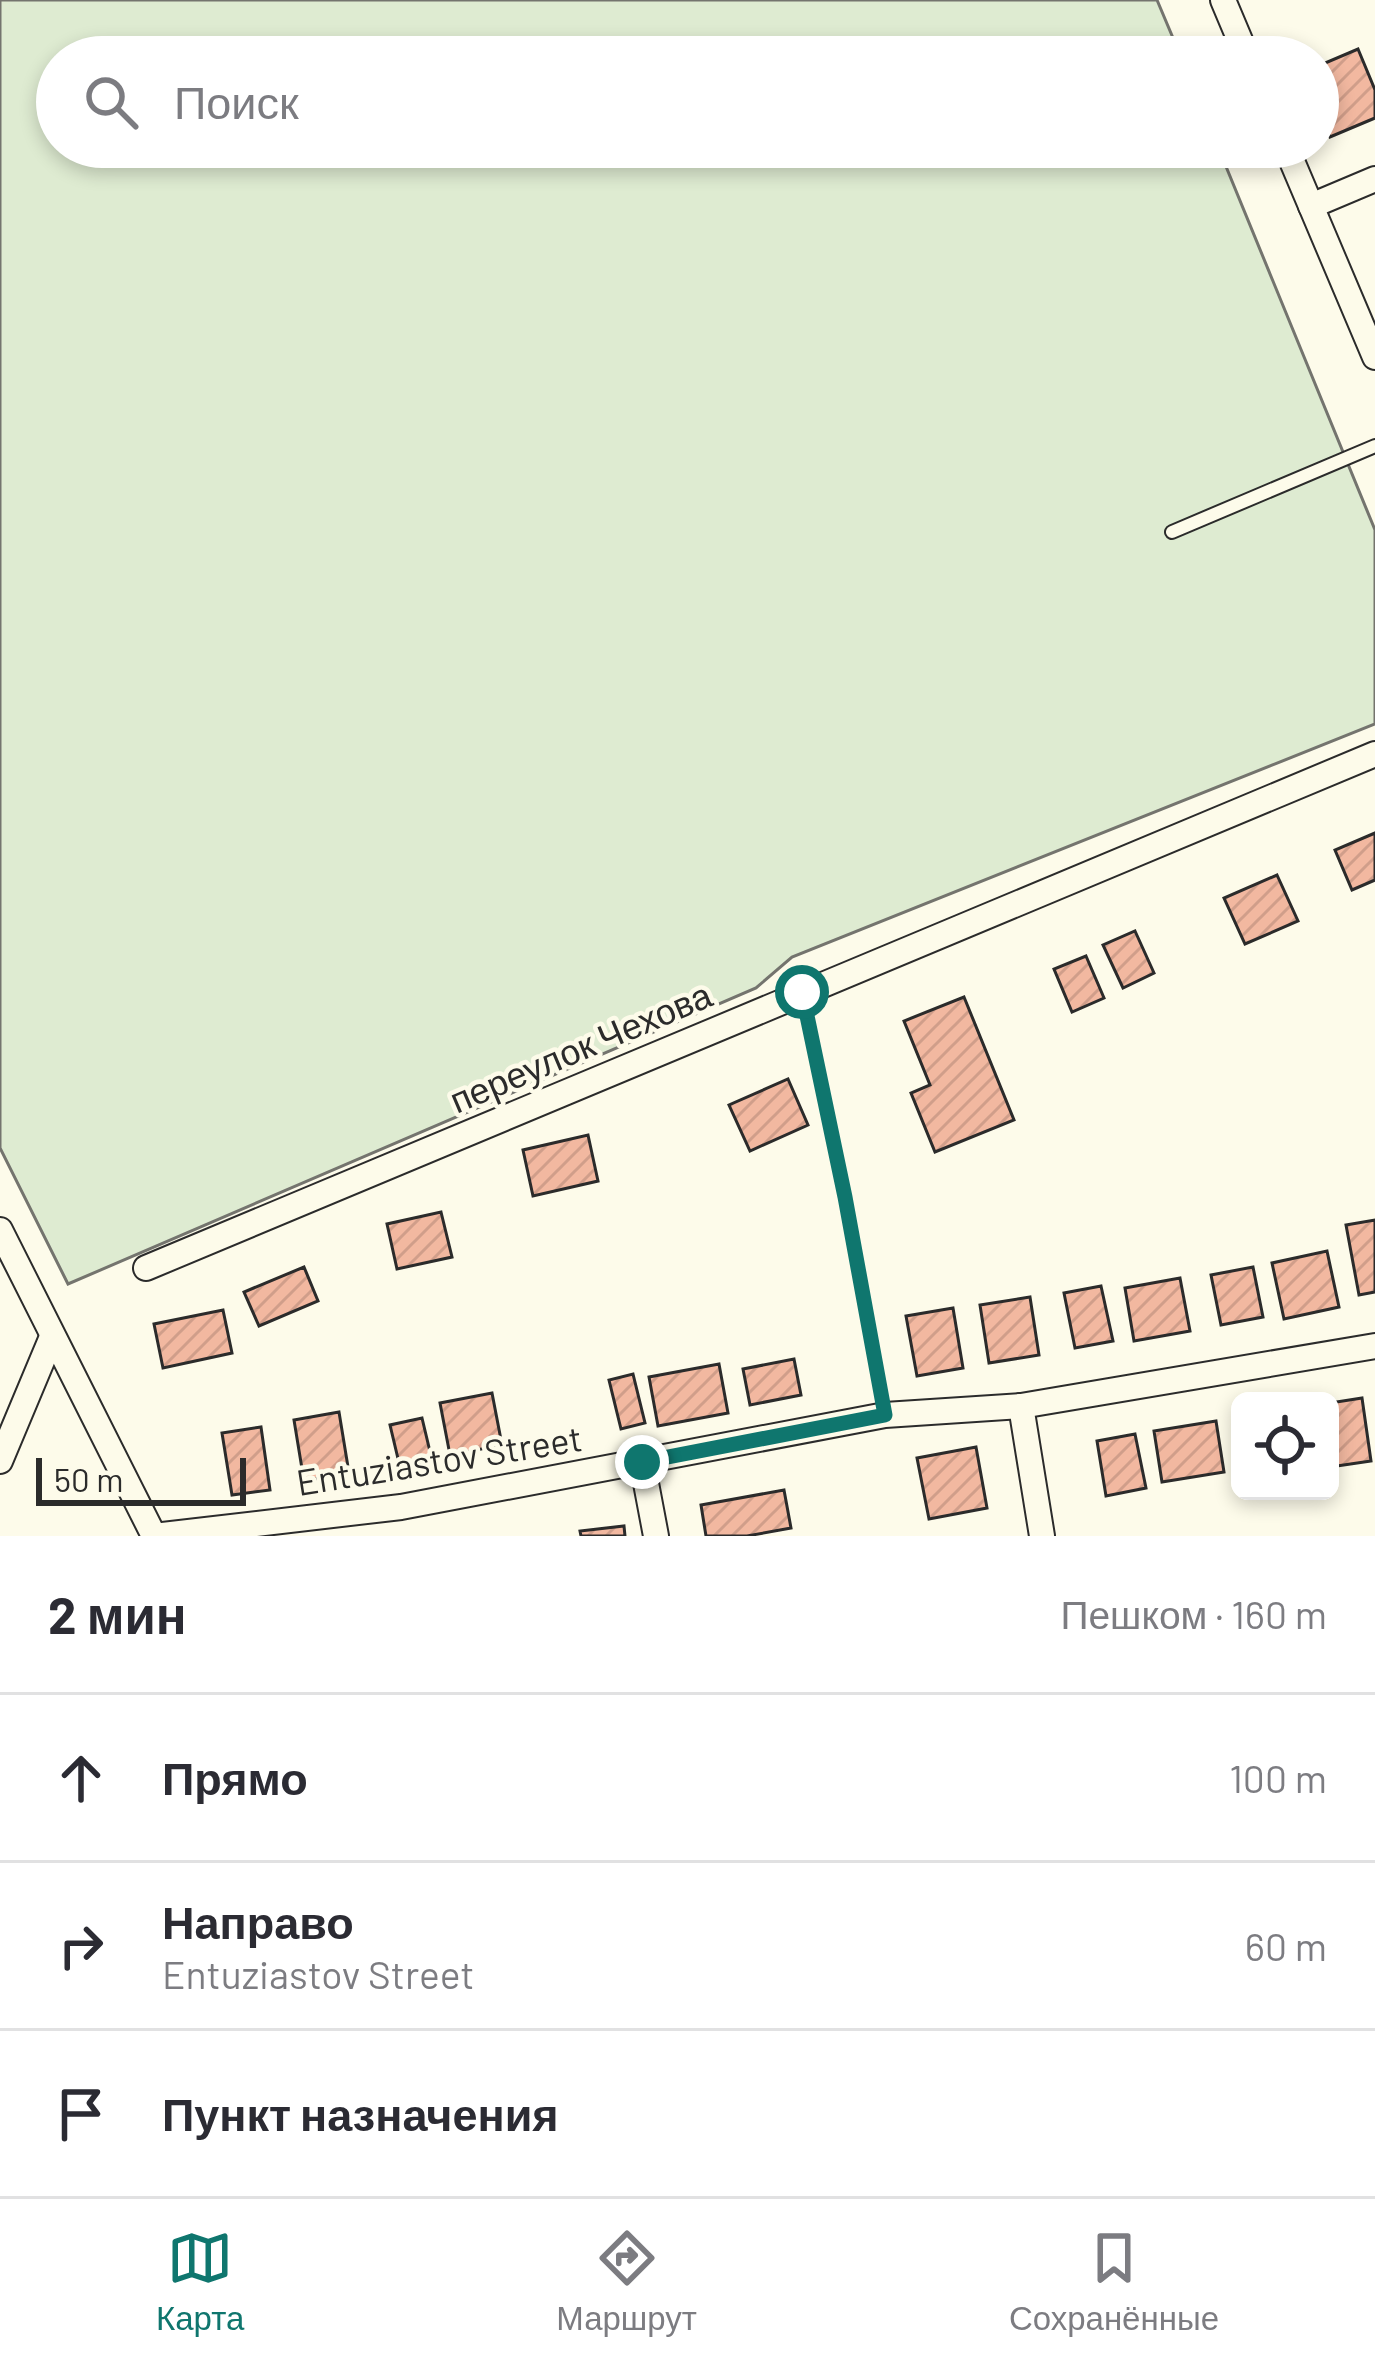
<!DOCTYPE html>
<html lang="ru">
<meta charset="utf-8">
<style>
body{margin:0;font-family:Barlow,sans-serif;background:#f2f2f3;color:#2b2b33}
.controls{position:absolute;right:36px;bottom:36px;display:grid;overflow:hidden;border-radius:18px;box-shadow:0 6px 18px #0003}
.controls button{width:108px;height:108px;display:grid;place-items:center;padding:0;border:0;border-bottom:3px solid #e1e1e2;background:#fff;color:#2b2b33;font:60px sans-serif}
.scale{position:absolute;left:36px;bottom:30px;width:210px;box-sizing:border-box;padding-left:12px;border:6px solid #2b2b2b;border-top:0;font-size:33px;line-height:42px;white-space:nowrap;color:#2b2b2b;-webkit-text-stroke:9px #fdfbea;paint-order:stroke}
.stop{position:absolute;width:36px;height:36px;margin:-27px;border:9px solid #0f766e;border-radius:50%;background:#fff}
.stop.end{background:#0f766e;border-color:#fff;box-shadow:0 3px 12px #0008}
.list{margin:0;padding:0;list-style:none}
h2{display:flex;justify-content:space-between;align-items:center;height:156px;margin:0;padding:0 48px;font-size:51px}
h2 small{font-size:39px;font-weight:400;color:#7c7c81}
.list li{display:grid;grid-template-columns:78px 1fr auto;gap:36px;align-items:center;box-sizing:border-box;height:168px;padding:0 48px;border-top:3px solid #e1e1e2}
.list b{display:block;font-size:45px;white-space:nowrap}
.list p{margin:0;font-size:39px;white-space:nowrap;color:#7c7c81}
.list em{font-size:39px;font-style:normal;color:#7c7c81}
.icon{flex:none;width:66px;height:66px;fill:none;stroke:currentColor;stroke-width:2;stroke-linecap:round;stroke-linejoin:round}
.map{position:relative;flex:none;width:1375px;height:1536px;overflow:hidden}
.search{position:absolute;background:#fff;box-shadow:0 6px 18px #0003;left:36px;right:36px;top:36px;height:132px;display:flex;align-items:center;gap:30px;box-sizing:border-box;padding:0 42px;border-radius:66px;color:#7c7c81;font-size:45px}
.sheet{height:660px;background:#fff}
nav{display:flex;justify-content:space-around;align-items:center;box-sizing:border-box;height:168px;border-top:3px solid #e1e1e2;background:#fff;font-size:33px;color:#7c7c81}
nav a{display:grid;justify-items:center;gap:6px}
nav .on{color:#0f766e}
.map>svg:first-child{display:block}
.green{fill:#deebd1;stroke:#74746e;stroke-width:3}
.building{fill:url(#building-hatch);stroke:#2b2b2b;stroke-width:3}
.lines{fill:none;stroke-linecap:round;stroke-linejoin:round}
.service-casing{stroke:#2b2b2b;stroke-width:16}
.minor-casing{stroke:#2b2b2b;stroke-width:28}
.path{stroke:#6a6964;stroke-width:4.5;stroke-dasharray:9 6;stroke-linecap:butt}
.service{stroke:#fdfbea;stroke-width:12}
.minor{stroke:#fdfbea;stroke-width:24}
.route{stroke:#0f766e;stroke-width:15}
.labels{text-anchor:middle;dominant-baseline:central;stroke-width:9;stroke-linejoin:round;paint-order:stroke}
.street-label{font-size:36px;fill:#2b2b2b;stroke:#fdfbea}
</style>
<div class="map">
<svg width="1375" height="1536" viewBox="0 0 1375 1536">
<defs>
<pattern id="building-hatch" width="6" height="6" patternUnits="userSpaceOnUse" patternTransform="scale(3)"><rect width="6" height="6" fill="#f2b8a0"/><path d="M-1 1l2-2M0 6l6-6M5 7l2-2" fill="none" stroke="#d09e8a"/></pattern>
</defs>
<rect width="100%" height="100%" fill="#fdfbea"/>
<path class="green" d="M 0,0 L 1157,0 L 1181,57 L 57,57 L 57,147 L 1218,147 L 1375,530 L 1375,724 L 792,957 L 756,988 L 68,1284 L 0,1148 Z"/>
<g class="building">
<path d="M 1358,49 L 1375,90 L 1375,118 L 1330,137 L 1318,109 L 1318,66 Z"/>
<path d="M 1375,833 L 1375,880 L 1352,890 L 1335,850 Z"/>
<path d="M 1277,875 L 1298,921 L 1245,944 L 1224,898 Z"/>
<path d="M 1135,931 L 1154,973 L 1123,988 L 1103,945 Z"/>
<path d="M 1086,956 L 1104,998 L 1072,1012 L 1054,969 Z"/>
<path d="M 964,997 L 1014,1120 L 935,1152 L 911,1093 L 930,1085 L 904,1021 Z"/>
<path d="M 788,1079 L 808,1125 L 750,1151 L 729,1105 Z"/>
<path d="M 588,1135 L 598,1181 L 533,1196 L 523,1150 Z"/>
<path d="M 441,1212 L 452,1257 L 397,1269 L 387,1224 Z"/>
<path d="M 1375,1220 L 1375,1292 L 1359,1295 L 1346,1225 Z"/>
<path d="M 1327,1251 L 1339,1307 L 1284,1319 L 1272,1263 Z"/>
<path d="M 304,1267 L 318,1301 L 259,1326 L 244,1292 Z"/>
<path d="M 1253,1267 L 1263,1317 L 1221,1325 L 1211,1275 Z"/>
<path d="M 1180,1278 L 1190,1331 L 1134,1341 L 1125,1288 Z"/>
<path d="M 1101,1286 L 1113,1341 L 1075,1348 L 1064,1293 Z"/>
<path d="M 1030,1297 L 1039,1355 L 989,1363 L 980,1305 Z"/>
<path d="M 953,1308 L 963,1368 L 917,1376 L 906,1316 Z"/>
<path d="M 223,1310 L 232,1353 L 163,1368 L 154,1324 Z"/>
<path d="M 794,1359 L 801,1395 L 750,1405 L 743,1369 Z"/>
<path d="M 719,1364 L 728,1413 L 658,1426 L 649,1377 Z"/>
<path d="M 633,1374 L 645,1423 L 621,1429 L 609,1380 Z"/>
<path d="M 492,1393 L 502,1445 L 450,1455 L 440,1403 Z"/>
<path d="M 1362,1398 L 1371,1461 L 1330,1467 L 1330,1403 Z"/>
<path d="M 339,1412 L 349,1473 L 304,1481 L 294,1420 Z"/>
<path d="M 422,1418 L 432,1460 L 400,1467 L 390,1425 Z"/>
<path d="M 1216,1421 L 1224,1472 L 1162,1482 L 1154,1431 Z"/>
<path d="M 261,1427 L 270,1490 L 232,1495 L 222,1433 Z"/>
<path d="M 1135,1434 L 1146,1488 L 1106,1496 L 1097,1441 Z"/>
<path d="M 976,1447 L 987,1508 L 929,1519 L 917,1458 Z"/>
<path d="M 784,1490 L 791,1528 L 747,1536 L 706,1536 L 701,1505 Z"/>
<path d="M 624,1526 L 625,1536 L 581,1536 L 580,1531 Z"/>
</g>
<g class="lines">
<defs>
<path id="service" d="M 1172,532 L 1375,446"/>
<g id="minor">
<path d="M 1223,0 L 1247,57"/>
<path d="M 1286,147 L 1375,357"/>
<path d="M 1311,206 L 1375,179"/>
<path d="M 0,1230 L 154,1536"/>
<path d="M 146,1268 L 1375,754"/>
<path d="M 1021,1406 L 1042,1536"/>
<path d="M 0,1461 L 52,1337"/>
<path d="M 642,1462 L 656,1536"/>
<path d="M 154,1536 L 401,1507 L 885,1415 L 1021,1406 L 1375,1346"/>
</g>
</defs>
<use href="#service" class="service-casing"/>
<use href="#minor" class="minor-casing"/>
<path class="path" d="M 808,1021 L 845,1197 L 881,1393"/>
<use href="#service" class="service"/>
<use href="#minor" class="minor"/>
</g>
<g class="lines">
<path class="route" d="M 642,1462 L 885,1415 L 845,1197 L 802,992"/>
</g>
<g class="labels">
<g class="street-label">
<text transform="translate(580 1046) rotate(-23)">переулок Чехова</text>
<text transform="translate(439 1459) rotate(-9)">Entuziastov Street</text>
</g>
</g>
</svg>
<div class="controls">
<button><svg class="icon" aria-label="locate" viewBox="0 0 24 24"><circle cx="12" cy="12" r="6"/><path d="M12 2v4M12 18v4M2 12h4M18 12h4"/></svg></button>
</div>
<div class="scale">50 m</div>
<div class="stop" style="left:802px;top:992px"></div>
<div class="stop end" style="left:642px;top:1462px"></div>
<div class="search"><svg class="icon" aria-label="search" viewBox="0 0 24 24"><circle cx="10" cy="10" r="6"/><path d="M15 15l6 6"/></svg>Поиск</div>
</div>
<section class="sheet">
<h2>2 мин<small>Пешком · 160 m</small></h2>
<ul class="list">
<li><svg class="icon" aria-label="ahead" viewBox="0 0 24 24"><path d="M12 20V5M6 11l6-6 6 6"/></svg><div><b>Прямо</b></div><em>100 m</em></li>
<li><svg class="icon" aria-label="right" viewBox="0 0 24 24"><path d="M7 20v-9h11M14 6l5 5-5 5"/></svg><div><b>Направо</b><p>Entuziastov Street</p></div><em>60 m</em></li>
<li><svg class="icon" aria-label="arrive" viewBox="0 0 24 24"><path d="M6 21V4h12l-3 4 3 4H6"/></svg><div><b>Пункт назначения</b></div></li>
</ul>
</section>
<nav>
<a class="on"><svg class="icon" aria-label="map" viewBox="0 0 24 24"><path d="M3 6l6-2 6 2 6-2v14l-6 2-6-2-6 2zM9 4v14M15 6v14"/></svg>Карта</a>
<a><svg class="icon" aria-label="directions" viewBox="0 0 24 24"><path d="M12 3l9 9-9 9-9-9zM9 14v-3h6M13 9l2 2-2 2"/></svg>Маршрут</a>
<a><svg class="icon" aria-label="saved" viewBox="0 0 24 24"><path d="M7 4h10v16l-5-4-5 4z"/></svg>Сохранённые</a>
</nav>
